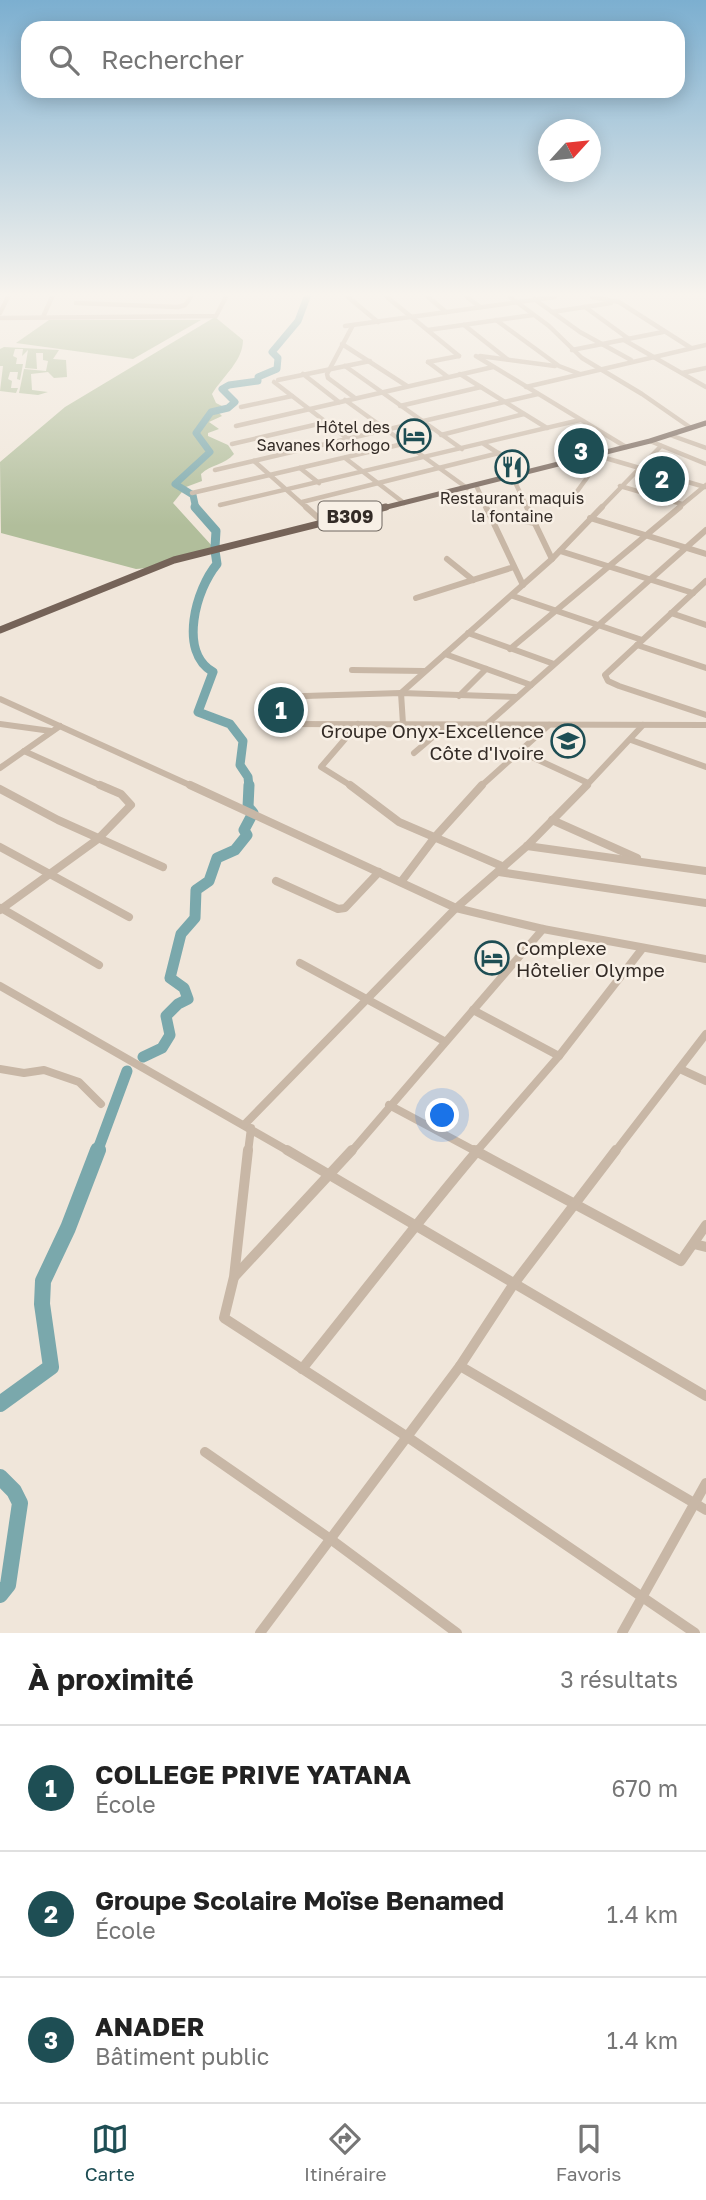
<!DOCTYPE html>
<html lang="fr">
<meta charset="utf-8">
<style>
body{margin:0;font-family:"Golos Text",sans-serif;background:#f6f6f6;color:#222}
.compass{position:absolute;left:538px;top:119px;width:63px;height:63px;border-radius:50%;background:#fff;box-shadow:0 4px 18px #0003;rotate:63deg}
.you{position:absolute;left:443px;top:1116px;width:24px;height:24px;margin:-18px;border:5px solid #fff;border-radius:50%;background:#1a73e8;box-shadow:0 0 0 10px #1a73e833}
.badge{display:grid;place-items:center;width:46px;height:46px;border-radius:50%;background:#1e4e54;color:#fff;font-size:23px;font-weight:700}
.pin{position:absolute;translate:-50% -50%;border:4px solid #fff;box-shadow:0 2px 7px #0006}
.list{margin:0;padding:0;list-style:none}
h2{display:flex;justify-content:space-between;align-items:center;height:91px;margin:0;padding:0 28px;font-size:30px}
h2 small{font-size:23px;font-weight:400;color:#767676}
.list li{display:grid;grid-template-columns:46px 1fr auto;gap:21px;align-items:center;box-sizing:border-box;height:126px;padding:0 28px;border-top:2px solid #e0e0e0}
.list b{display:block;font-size:26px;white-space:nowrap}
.list p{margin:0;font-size:23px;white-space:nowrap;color:#767676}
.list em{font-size:23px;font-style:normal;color:#767676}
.icon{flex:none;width:38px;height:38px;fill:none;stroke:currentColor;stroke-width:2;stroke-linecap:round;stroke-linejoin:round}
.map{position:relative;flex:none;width:706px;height:1633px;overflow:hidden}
.search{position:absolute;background:#fff;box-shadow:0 4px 18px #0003;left:21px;right:21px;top:21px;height:77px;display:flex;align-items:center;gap:18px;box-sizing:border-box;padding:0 24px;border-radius:21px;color:#767676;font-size:26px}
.sheet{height:469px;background:#fff}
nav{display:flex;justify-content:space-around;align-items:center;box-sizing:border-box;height:98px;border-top:2px solid #e0e0e0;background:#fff;font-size:19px;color:#767676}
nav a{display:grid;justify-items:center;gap:4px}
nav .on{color:#1e4e54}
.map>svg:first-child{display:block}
.green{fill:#b1be9b}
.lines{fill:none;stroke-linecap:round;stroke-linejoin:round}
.river-far3{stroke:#7aa8ac;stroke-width:7}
.river-far2{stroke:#7aa8ac;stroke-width:9}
.river-far1{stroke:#7aa8ac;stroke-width:11}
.river{stroke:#7aa8ac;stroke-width:16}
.minor-far3{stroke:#c8b7a6;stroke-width:4.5}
.minor-far2{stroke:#c8b7a6;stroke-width:6}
.minor-far1{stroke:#c8b7a6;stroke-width:8}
.minor{stroke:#c8b7a6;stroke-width:10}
.major-far1{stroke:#756358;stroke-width:5}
.major{stroke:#756358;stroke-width:7}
.labels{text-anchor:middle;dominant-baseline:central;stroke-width:5;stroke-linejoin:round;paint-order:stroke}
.far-poi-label{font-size:16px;fill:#342c27;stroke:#f8f0e6;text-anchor:end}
.shield{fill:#f8f0e6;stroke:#6f6760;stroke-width:2}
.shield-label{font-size:18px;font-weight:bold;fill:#342c27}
.poi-label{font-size:19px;fill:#342c27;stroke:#f8f0e6;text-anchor:end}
</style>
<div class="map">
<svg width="706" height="1633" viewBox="0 0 706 1633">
<rect width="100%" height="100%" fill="#f0e6da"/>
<g class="green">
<path d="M 215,317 L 243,340 C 243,361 223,376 212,394 L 216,403 L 222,406 L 219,413 L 222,416 L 209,422 L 219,429 L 208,433 L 208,436 L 228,445 L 234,454 C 225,465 211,464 201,474 L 202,481 L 186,487 L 173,503 L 213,547 L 148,568 L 136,569 L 1,533 L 0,462 L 65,407 Z"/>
<path d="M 49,320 L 201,320 L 133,359 L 16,343 Z"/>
<path d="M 4,347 L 59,350 L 53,359 L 66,360 L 67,377 L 54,378 L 48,372 L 31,374 L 32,390 L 48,392 L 38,395 L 19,393 L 24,369 L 46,371 L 48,361 L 43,360 L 43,353 L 36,353 L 37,369 L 25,368 L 28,350 L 22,356 L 23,349 L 15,349 L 13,356 L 17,358 L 16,364 L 23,364 L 20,380 L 17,379 L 18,372 L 10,372 L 8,379 L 12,381 L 11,388 L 18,388 L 16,393 L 0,391 L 3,366 L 0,366 L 0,349 Z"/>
</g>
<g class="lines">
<path class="river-far3" d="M 196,509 L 193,495 L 175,484 L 210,452 L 196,433 L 211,412 L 228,408 L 235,402 L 222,389 L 229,385 L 258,381 L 258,377 L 277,369 L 278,358 L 272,352 L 298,321 L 307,297"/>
<g class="river-far2">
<path d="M 195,507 L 216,531 L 215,547"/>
<path d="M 215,551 L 217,564 C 196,589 178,652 213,672 L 198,712 L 230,724 L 243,741 L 240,765 L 248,777 L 249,787"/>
</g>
<g class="river-far1">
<path d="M 143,1057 L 162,1048 L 170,1035 L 166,1016 L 178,1004 L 188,999 L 184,988 L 170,978 L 181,934 L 195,918 L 196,890 L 209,881 L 217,858 L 235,850 L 247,835 L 244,830 L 253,813 L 248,807 L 249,785"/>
<path d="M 97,1152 L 127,1071"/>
</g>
<g class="river">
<path d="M 0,1404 L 51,1367 L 42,1304 L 43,1281 L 68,1228 L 98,1150"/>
<path d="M 0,1477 L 14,1491 L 20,1503 L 8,1585 L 0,1595"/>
</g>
<g class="minor-far3">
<path d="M 348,297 L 378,322"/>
<path d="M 387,297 L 459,356"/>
<path d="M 428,297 L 446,312"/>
<path d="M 467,297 L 480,307"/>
<path d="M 510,297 L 549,326 L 582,358 L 642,394 L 691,428"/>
<path d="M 592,297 L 619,302 L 691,348"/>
<path d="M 534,299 L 580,332 L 631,360"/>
<path d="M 76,303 L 178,307 L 185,305 L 191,297"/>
<path d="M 585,307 L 629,339"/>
<path d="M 552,312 L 611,303"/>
<path d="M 0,313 L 8,297"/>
<path d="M 43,317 L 52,297"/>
<path d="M 0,318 L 216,316 L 226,297"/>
<path d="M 496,320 L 559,366 L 580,374"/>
<path d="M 353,325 L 327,374 L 328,378 L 355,398"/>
<path d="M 464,325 L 507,359"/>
<path d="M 345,326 L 555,297"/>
<path d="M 428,330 L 533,315"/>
<path d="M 624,340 L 706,387"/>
<path d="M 342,344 L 407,386"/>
<path d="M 572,350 L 663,332"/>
<path d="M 476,356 L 626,447"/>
<path d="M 480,356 L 555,366"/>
<path d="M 428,362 L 459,356"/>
<path d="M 428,362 L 448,377"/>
<path d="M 345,366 L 462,449"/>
<path d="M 682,373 L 706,368"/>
<path d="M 303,374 L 339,402"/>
<path d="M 460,374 L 547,428"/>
<path d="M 278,380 L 370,361"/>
<path d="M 274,382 L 348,439"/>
<path d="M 526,387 L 706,345"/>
<path d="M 345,400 L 467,488"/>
<path d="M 400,406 L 481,387"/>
<path d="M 241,407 L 292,396"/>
<path d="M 236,426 L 493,367"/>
<path d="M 441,435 L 524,414"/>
<path d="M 670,435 L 706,448"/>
<path d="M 650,441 L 706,464"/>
<path d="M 232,444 L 327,422"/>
<path d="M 484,444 L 528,472"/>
<path d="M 595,455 L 705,487"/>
<path d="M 345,458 L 404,503"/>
<path d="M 254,461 L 308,509"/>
<path d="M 300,468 L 319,483"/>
<path d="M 215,470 L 538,394"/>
<path d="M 512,476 L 528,509"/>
<path d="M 476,485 L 487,509"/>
<path d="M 620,486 L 682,504"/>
<path d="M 192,493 L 407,443"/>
<path d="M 573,497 L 602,457"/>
<path d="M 302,502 L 499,453"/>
<path d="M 220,505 L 580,420"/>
<path d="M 600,509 L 661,446"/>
<path d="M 677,509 L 706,485"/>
</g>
<g class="minor-far2">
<path d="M 306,507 L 324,523"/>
<path d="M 486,507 L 523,585"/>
<path d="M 527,507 L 552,559"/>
<path d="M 490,515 L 535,523"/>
<path d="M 590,518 L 706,554"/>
<path d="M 560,551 L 693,593"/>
<path d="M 447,559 L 473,580"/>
<path d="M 706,581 L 605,675 L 608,681 L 619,686 L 706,715"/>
<path d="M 513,596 L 642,640"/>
<path d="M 416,598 L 514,567"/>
<path d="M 671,613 L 706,625"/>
<path d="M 468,633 L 554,664"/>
<path d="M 637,645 L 706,668"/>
<path d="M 510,649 L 680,507"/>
<path d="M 445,654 L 531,685"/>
<path d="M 352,670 L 424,671"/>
<path d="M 459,696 L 486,669"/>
<path d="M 273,697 L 401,693 L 517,697"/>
<path d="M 0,699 L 194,787"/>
<path d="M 0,724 L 51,731"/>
<path d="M 270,724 L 706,725"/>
<path d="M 403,724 L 401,693 L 552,559 L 602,507"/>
<path d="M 487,724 L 706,530"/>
<path d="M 631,740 L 706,767"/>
<path d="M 24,751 L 104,787"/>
<path d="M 521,752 L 588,783"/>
<path d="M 414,753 L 447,725"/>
<path d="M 0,768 L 60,726"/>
<path d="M 353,787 L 321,767 L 358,724"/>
<path d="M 480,787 L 549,725"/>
<path d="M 585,787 L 643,725"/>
</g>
<g class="minor-far1">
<path d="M 190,785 L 456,908 L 543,929 L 706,959"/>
<path d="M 350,785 L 399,822 L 504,867"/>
<path d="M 0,789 L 58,820 L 163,867"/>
<path d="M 552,820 L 637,858"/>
<path d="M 527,846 L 706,871"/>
<path d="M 0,847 L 129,917"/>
<path d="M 499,872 L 706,903"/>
<path d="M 276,881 L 338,909 L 345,908 L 379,872"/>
<path d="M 401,882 L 435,837 L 482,785"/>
<path d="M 1,908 L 99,965"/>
<path d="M 0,910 L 98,839 L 131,805 L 121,794 L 100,785"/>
<path d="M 300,963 L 444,1041"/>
<path d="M 0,986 L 290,1152"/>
<path d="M 473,1010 L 559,1056"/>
<path d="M 0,1069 L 24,1073 L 44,1070 L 79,1082 L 101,1104"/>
<path d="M 680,1069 L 706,1081"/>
<path d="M 389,1105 L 477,1152"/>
<path d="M 244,1125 L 456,908 L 527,846 L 587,785"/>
<path d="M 248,1152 L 251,1128"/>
<path d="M 351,1152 L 543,929"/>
<path d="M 476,1152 L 559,1056 L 642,949"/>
<path d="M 615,1152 L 706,1034"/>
</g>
<g class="minor">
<path d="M 248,1150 L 234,1277 L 224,1318 L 406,1436 L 695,1633"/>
<path d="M 287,1150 L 706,1396"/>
<path d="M 474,1150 L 681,1261 L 706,1225"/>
<path d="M 694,1244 L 706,1247"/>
<path d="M 235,1276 L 352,1150"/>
<path d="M 460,1366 L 706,1510"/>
<path d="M 302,1369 C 361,1296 417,1222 478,1150"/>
<path d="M 205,1452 L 329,1538 L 457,1633"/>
<path d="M 260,1633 L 460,1366 L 513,1285 L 616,1150"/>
<path d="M 622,1633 L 706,1483"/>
</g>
<path class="major-far1" d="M 379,509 L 650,441 L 706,423"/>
<path class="major" d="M 0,630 L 174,560 L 386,507"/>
</g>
<linearGradient id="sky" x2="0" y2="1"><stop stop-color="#7cafd0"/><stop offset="0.56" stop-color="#f8f4ee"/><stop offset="1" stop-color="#f8f4ee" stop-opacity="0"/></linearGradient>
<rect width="706" height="526" fill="url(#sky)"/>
<defs>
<symbol id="hotel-ring" viewBox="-11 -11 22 22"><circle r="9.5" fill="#f8f0e6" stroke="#1e4e54" stroke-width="1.5"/><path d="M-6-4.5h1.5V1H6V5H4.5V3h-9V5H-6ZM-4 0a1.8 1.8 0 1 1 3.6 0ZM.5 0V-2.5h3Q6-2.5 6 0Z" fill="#1e4e54"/></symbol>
<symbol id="restaurant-ring" viewBox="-11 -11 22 22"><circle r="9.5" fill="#f8f0e6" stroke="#1e4e54" stroke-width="1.5"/><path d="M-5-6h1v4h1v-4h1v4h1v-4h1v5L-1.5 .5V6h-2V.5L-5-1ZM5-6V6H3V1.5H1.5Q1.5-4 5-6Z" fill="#1e4e54"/></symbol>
<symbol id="university-ring" viewBox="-11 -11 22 22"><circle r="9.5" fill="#f8f0e6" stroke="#1e4e54" stroke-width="1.5"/><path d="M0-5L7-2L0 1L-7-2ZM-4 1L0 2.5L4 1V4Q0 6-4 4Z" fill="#1e4e54"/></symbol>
</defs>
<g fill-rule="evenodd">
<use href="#hotel-ring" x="395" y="417" width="38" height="38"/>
<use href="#restaurant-ring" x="493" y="448" width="38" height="38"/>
<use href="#university-ring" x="549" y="722" width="38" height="38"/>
<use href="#hotel-ring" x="473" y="939" width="38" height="38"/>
</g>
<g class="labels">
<g class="far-poi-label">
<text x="390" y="427">Hôtel des<tspan x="390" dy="18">Savanes Korhogo</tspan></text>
<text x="512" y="498" text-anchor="middle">Restaurant maquis<tspan x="512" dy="18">la fontaine</tspan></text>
</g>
<rect class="shield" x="318.5" y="501.5" width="63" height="29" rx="5"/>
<g class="shield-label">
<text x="350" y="516">B309</text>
</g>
<g class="poi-label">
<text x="544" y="730">Groupe Onyx-Excellence<tspan x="544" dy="22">Côte d'Ivoire</tspan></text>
<text x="516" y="947" text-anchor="start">Complexe<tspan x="516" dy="22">Hôtelier Olympe</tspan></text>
</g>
</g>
</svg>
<svg class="compass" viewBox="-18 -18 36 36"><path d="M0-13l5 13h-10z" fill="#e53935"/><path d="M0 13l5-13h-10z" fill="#767676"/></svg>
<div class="you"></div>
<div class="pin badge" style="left:281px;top:710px">1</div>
<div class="pin badge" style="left:662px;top:479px">2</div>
<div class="pin badge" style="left:581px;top:451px">3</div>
<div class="search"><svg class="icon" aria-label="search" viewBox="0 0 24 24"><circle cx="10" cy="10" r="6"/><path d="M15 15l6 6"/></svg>Rechercher</div>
</div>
<section class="sheet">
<h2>À proximité<small>3 résultats</small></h2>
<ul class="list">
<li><span class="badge">1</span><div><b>COLLEGE PRIVE YATANA</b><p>École</p></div><em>670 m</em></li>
<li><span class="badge">2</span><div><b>Groupe Scolaire Moïse Benamed</b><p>École</p></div><em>1.4 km</em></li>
<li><span class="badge">3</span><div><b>ANADER</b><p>Bâtiment public</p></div><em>1.4 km</em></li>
</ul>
</section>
<nav>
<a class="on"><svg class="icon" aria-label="map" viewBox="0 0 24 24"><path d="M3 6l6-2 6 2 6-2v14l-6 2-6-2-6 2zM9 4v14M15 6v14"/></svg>Carte</a>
<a><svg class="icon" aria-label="directions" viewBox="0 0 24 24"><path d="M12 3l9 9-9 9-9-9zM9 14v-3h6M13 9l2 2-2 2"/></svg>Itinéraire</a>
<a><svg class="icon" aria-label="saved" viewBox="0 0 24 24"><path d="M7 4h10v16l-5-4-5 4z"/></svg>Favoris</a>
</nav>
